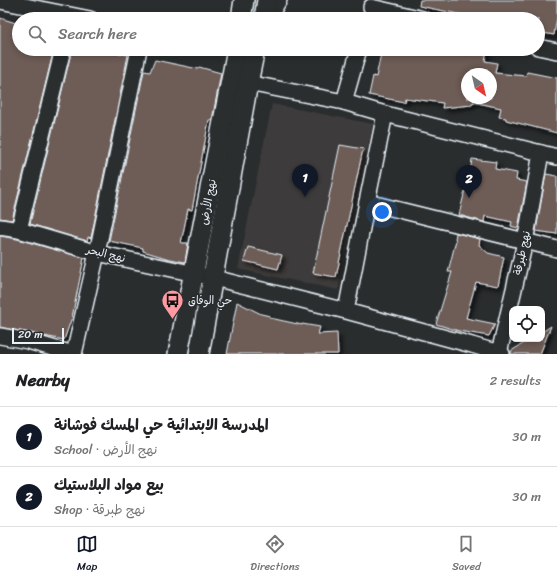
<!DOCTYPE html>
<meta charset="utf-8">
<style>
body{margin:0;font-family:Sriracha,"Playpen Sans Arabic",sans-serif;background:#f2f2f2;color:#202124}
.controls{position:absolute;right:12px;bottom:12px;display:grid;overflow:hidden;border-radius:8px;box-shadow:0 2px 6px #0003}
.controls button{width:36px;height:36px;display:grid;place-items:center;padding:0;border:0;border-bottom:1px solid #e0e0e0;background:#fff;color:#202124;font:20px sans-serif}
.compass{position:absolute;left:461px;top:68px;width:36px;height:36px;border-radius:50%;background:#fff;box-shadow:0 2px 6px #0003;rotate:146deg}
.scale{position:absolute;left:12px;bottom:10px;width:52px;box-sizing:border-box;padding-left:4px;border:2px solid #e8f1f8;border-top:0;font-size:11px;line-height:14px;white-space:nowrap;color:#e8f1f8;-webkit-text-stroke:3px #2a2d2e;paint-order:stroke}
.you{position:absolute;left:382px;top:212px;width:14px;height:14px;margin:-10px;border:3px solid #fff;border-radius:50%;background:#1a73e8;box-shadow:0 0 0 6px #1a73e833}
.badge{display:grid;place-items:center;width:26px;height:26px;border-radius:50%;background:#111827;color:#fff;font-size:13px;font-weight:700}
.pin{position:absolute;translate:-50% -33px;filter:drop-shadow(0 1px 2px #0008)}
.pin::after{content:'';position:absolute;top:21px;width:14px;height:12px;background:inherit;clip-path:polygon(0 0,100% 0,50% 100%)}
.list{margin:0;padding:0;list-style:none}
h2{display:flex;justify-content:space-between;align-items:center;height:52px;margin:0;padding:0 16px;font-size:17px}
h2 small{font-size:13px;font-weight:400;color:#757577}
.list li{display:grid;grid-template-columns:26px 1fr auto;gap:12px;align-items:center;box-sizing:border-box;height:60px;padding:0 16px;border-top:1px solid #e0e0e0}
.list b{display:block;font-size:15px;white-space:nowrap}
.list p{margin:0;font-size:13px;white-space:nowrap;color:#757577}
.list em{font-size:13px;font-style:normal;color:#757577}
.icon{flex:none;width:22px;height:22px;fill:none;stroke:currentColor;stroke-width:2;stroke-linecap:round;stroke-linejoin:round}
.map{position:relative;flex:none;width:557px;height:354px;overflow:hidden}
.search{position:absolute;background:#fff;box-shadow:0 2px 6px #0003;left:12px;right:12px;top:12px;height:44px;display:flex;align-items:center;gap:10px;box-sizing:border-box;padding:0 14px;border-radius:22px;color:#757577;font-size:15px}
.sheet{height:172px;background:#fff}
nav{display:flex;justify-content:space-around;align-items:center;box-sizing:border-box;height:56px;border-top:1px solid #e0e0e0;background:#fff;font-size:11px;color:#757577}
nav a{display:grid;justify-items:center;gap:2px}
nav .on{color:#111827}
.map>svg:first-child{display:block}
.built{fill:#3e3b3a}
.building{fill:#6e5c57;stroke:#e8f1f8;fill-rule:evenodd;filter:url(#shadow)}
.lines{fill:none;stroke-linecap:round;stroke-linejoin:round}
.minor-casing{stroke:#e8f1f8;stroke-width:18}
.tertiary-casing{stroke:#e8f1f8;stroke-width:22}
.minor{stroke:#2a2d2e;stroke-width:15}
.tertiary{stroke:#2a2d2e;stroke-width:19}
.labels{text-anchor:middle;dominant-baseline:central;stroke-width:3;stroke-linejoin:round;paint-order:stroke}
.street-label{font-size:11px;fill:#e8f1f8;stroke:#2a2d2e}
.poi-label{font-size:11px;fill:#e8f1f8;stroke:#2a2d2e;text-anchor:start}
</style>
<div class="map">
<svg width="557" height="354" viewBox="0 0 557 354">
<defs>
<filter id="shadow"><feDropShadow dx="3.5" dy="3.5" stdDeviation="2" flood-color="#0009"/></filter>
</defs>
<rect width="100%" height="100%" fill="#2a2d2e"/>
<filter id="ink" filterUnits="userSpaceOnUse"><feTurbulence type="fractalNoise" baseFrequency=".025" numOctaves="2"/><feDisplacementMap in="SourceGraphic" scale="8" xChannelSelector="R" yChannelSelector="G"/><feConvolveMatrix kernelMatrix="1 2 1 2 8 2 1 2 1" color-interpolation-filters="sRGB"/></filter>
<g filter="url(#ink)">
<path class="built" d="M 272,104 L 373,124 L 338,290 L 238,269 Z"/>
<g class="building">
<path d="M 420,0 L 557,0 L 557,17 L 554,35 L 538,32 L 538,19 L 484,19 L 419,6 Z"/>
<path d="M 0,18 L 19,24 L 19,49 L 54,49 L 12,220 L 0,218 Z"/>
<path d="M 72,49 L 100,49 L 128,55 L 91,238 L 88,237 L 87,241 L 30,224 Z"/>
<path d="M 382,49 L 429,49 L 461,54 L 462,49 L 487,49 L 485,61 L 497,63 L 495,73 L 526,76 L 527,72 L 557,78 L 557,133 L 506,120 L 506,118 L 499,117 L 501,108 L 473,102 L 472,105 L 442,108 L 443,103 L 405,98 L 404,102 L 369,95 L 373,76 L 376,77 ZM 467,74 L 491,74 L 491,98 L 467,98 Z"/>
<path d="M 155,60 L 198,69 L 199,67 L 221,73 L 212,120 L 209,120 L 192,210 L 188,209 L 181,243 L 188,243 L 185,262 L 166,258 L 143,251 L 143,248 L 109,241 L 144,71 L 150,72 Z"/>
<path d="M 340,145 L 363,149 L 336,277 L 313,273 Z"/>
<path d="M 472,159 L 496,162 L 495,169 L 517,173 L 516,180 L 527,182 L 518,228 L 511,226 L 512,222 L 485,216 L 484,222 L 459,215 L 466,186 L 468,187 Z"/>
<path d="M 546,174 L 557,176 L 557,234 L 536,231 Z"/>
<path d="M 456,233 L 480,239 L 479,245 L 488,253 L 504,257 L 498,286 L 476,282 L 466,318 L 495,324 L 489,336 L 459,331 L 436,324 L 452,272 L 448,272 L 456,240 L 455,239 Z"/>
<path d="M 0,236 L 17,239 L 84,258 L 72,317 L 64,340 L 0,327 Z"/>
<path d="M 248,247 L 282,255 L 278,269 L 244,261 Z"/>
<path d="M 237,302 L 261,314 L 270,316 L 270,318 L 302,325 L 302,324 L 320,327 L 318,334 L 337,333 L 338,354 L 227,354 Z"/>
<path d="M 551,326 L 540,354 L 511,354 L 511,351 L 531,339 L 542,339 L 542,332 Z"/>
</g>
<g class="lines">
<defs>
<g id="minor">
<path d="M 0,1 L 90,19"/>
<path d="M 371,7 L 423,19"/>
<path d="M 268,19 L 279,0"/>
<path d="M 538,47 L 557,51"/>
<path d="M 248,83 L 344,102 L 385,114 L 557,157"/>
<path d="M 344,102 L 359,49"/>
<path d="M 367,202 L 557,249"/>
<path d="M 0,227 L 19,230 L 97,253 L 214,278 L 346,311 L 472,345 L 502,354"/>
<path d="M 19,230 L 63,49"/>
<path d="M 346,311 L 367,202 L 385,114"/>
<path d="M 0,336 L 28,341 L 73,354"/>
<path d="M 499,353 L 525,242 L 541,153"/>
<path d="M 74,354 L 97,253 L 139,49"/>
</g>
<g id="tertiary">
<path d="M 241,19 L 244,0"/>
<path d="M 264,19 L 267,0"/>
<path d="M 178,354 L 237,49"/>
<path d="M 199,354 L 248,83 L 255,49"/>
</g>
</defs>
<use href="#minor" class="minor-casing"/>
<use href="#tertiary" class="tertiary-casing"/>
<use href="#minor" class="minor"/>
<use href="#tertiary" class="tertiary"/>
</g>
</g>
<defs>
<symbol id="bus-pin" viewBox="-11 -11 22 30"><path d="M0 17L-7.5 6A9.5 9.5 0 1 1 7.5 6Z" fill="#ff9aa2" stroke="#2a2d2e"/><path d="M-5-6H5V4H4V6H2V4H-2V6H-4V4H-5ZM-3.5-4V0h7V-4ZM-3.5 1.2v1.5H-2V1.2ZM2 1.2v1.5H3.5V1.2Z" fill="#111"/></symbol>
</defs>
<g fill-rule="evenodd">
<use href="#bus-pin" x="160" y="288" width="25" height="34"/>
</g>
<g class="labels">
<g class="street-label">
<text transform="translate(208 202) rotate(-79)">نهج الأرض</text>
<text transform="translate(522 253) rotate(-78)">نهج طبرقة</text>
<text transform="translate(106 254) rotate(14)">نهج البحر</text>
</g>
<g class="poi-label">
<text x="188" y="300">حي الوفاق</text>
</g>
</g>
</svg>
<div class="controls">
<button><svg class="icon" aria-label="locate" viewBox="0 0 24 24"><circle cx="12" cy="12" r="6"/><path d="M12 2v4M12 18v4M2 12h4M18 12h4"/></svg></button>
</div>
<svg class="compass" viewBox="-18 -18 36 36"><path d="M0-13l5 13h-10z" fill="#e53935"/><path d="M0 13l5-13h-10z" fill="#757577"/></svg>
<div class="scale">20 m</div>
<div class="you"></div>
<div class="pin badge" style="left:305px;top:197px">1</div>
<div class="pin badge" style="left:469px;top:198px">2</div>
<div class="search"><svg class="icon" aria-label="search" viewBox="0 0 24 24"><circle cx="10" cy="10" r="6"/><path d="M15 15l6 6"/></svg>Search here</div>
</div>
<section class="sheet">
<h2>Nearby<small>2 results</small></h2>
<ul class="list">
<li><span class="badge">1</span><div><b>المدرسة الابتدائية حي المسك فوشانة</b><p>School · نهج الأرض</p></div><em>30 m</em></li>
<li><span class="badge">2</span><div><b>بيع مواد البلاستيك</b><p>Shop · نهج طبرقة</p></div><em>30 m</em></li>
</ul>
</section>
<nav>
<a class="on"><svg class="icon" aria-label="map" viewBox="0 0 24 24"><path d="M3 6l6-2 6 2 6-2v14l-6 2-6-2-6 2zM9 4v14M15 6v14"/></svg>Map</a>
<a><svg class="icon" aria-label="directions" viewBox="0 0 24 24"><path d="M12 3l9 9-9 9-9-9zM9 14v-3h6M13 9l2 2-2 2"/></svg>Directions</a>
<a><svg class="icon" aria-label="saved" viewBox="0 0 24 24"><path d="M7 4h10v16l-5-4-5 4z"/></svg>Saved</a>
</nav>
